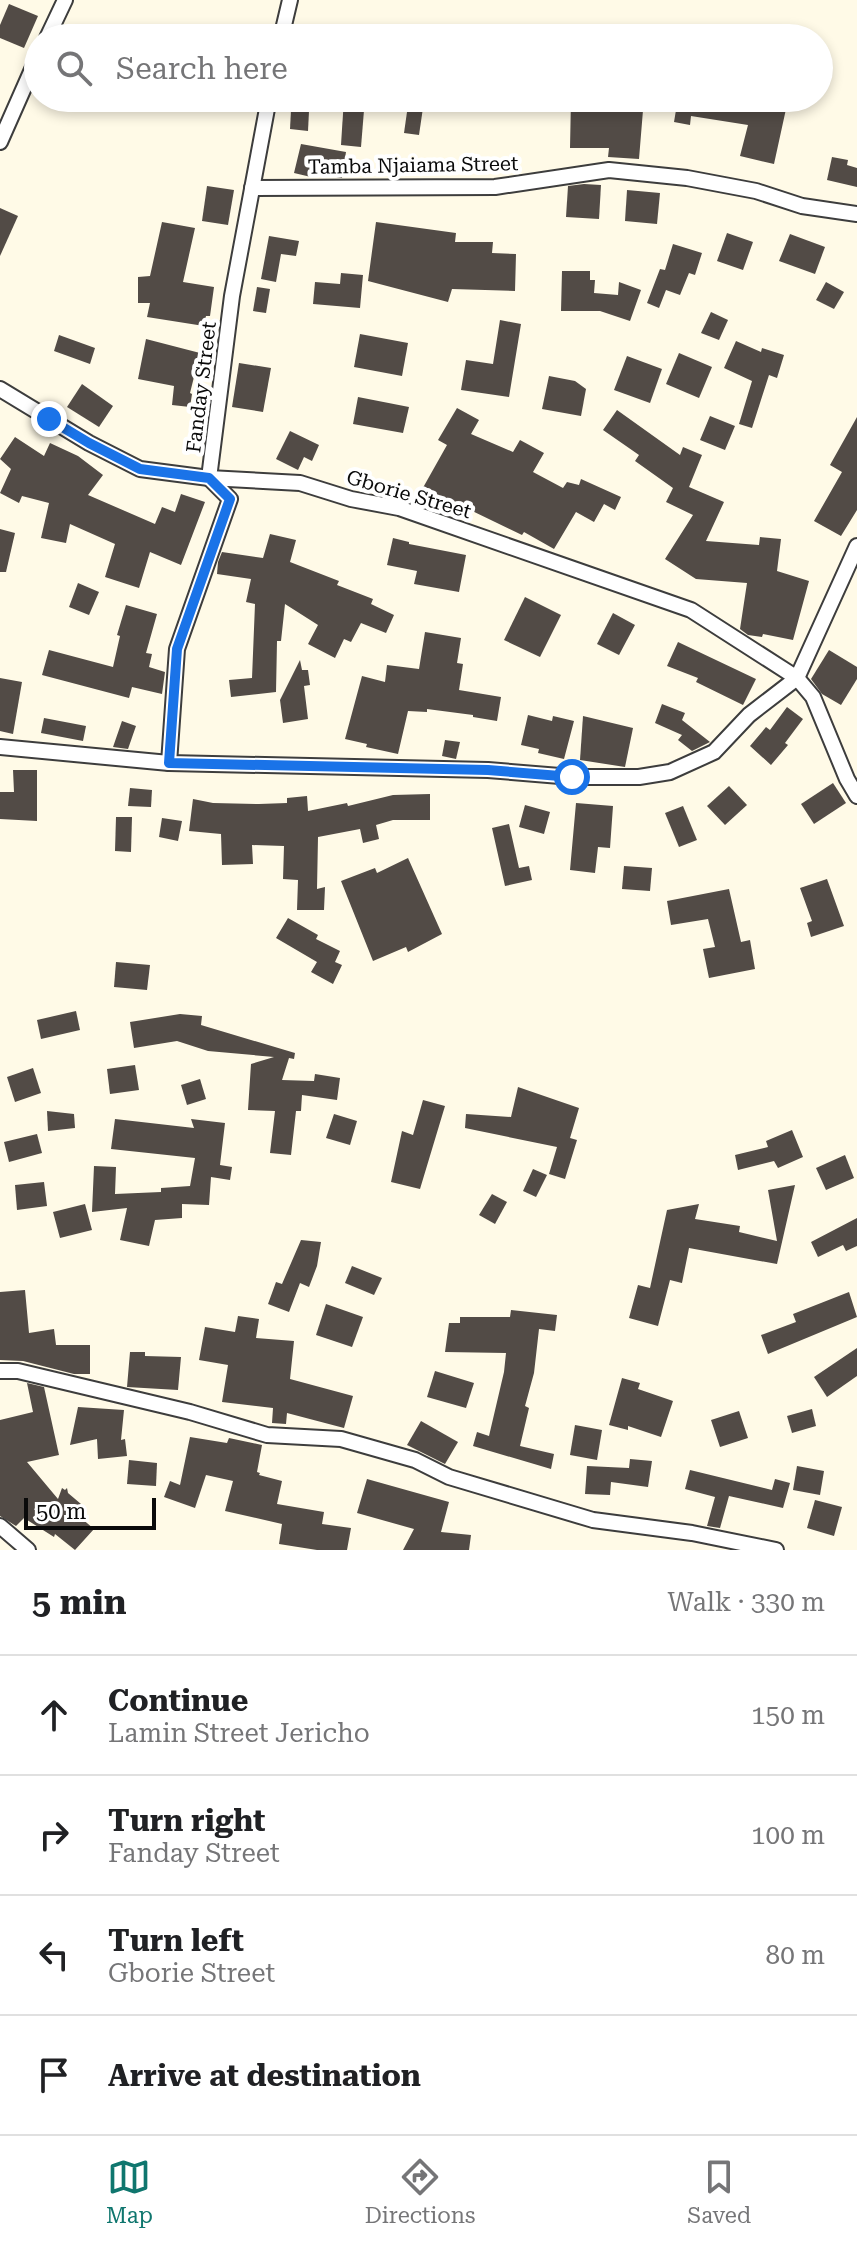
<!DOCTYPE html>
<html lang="en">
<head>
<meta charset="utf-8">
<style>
	:root { --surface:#fff; --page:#f6f6f6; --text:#202124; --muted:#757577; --line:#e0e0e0; --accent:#0f766e }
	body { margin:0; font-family:"Roboto Serif",serif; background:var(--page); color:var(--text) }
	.scale { position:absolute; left:24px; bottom:20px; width:132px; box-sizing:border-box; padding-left:8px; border:4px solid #0a0a0a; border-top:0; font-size:22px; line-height:28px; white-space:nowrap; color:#0a0a0a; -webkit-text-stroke:6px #fff; paint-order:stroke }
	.stop { position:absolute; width:24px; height:24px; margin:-18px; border:6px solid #1a73e8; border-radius:50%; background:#fff }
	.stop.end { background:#1a73e8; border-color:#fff; box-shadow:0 2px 8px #0008 }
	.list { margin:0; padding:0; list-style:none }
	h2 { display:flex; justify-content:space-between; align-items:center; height:104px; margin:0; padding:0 32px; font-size:34px }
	h2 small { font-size:26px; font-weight:400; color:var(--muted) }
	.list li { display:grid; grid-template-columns:52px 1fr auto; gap:24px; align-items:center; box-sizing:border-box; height:120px; padding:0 32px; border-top:2px solid var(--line) }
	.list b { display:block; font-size:30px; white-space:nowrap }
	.list p { margin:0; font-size:26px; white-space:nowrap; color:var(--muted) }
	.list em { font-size:26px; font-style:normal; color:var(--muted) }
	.icon { flex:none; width:44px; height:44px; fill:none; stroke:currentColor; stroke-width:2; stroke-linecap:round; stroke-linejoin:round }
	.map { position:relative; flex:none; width:857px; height:1550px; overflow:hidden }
	.search { position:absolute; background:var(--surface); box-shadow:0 4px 12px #0003; left:24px; right:24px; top:24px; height:88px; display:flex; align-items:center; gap:20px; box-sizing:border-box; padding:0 28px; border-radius:44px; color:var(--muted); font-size:30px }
	.sheet { height:584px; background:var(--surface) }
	nav { display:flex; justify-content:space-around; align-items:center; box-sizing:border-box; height:112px; border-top:2px solid var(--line); background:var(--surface); font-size:22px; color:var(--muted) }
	nav a { display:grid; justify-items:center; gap:4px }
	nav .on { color:var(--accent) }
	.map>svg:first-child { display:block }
</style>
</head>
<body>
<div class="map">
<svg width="857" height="1550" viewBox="0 0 857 1550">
	<rect width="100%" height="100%" fill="#fffae7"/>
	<!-- building -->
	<g fill="#524b46">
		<polygon points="9,4 38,16 24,48 0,38 0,25"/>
		<polygon points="344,98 365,98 361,147 341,145"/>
		<polygon points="409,98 424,101 419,135 404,133"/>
		<polygon points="571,98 644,98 639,159 608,157 609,148 570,148"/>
		<polygon points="678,98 739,98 786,109 774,164 740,156 748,125 691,116 690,125 674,122"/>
		<polygon points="291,110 309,111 308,131 290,129"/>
		<polygon points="301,144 346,152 342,178 312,173 311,177 294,173"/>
		<polygon points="832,157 848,160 847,165 857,168 857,187 827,180"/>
		<polygon points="584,184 601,185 599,219 566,217 568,186"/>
		<polygon points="207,186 234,190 228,225 202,221"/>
		<polygon points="627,190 660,193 657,224 625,221"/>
		<polygon points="0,208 18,216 0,256"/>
		<polygon points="162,222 195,228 183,282 214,287 210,316 206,316 204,326 147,317 150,303 138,303 138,277 150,276"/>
		<polygon points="376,222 456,233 455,242 493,242 492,253 516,254 515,291 452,289 448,302 368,281"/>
		<polygon points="727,233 753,242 743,270 717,261"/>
		<polygon points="790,234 825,247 815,274 779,261"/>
		<polygon points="269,236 299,241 296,256 281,254 276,282 261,279"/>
		<polygon points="673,244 702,253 695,275 689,273 680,295 666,290 659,308 647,303 660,269 665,270"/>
		<polygon points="562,271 590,271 590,280 595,280 594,293 618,295 619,282 641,290 630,321 600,311 561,311"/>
		<polygon points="341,273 363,275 360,308 313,304 315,282 340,284"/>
		<polygon points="826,282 844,292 834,309 816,300"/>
		<polygon points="257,287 270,289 266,313 253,311"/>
		<polygon points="711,312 728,320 719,340 701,333"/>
		<polygon points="500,320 521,324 509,397 461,390 466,360 493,364"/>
		<polygon points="360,334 408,343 402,376 354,367"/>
		<polygon points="59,335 95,348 90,364 54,351"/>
		<polygon points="146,339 200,353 190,393 192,394 190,407 172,405 174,386 138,379"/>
		<polygon points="736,341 761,352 762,348 784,355 777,378 769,375 752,428 739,424 752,381 724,368"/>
		<polygon points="679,353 712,367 699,398 666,384"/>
		<polygon points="627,356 662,369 650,403 614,390"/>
		<polygon points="239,363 271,368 263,412 232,407"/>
		<polygon points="549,376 575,381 586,389 581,416 542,409"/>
		<polygon points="82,384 113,406 99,427 67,407"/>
		<polygon points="358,397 409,407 403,433 353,424"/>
		<polygon points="457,408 479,420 471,434 513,452 520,440 544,453 533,472 563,488 567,482 579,485 581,479 621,497 615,510 604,504 594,522 576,512 554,549 524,532 522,535 464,507 461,516 420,493 447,445 438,440"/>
		<polygon points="617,410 680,455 683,447 702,455 689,487 724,502 706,541 759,545 760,537 781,539 777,571 809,581 793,640 763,634 762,637 748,635 740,629 747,583 696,579 665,559 693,515 666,502 673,488 635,461 639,455 603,430"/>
		<polygon points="710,416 735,426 725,450 700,440"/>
		<polygon points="857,417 857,510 841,536 814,521 842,472 830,465"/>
		<polygon points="290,431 319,445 312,461 304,457 298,470 276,459"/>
		<polygon points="15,437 44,456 50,443 78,456 103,475 88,495 155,524 162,507 175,512 181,494 205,502 181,565 150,552 139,588 105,577 115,544 70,524 66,543 41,538 49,503 22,496 19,503 0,493 11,469 0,459"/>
		<polygon points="0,529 15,533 6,572 0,572"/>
		<polygon points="270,534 296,540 290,562 339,581 337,585 373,599 371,604 394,615 386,633 361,623 351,642 344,639 335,658 308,644 318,625 285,604 281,641 277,641 276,692 231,697 229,680 252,678 255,604 246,602 251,579 217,574 218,562 222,552 263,558"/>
		<polygon points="393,538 409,542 409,544 466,555 459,592 414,584 417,571 387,565"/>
		<polygon points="78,583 99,592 89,615 69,607"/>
		<polygon points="525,597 561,615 540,657 504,640"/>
		<polygon points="126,605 157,614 146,653 152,654 149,667 165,672 162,694 132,687 129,698 42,675 49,650 113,667 120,636 117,635"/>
		<polygon points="613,613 635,625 619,655 597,644"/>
		<polygon points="425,632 461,638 457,663 463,664 459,690 501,697 497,721 473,717 473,715 427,709 427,712 408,711 398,754 366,747 367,744 345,739 362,676 385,682 387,665 419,669"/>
		<polygon points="678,642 756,679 743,705 696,682 698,678 667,666"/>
		<polygon points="829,650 857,667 857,679 841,705 822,694 811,679"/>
		<polygon points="300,660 302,670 308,670 310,685 304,686 308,719 283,723 280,700"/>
		<polygon points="0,678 22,682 13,734 0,731"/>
		<polygon points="662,704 685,713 682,720 710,742 692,751 678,740 682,735 655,723"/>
		<polygon points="787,707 803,719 785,743 788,745 771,765 750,746 766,727 770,730"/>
		<polygon points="528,715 552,721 553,716 574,721 564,759 538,753 539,749 521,745"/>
		<polygon points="583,716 633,728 625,767 580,760"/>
		<polygon points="44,718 86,726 83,741 41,733"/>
		<polygon points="122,721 136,726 128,749 113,747"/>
		<polygon points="445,740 460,742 456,759 442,756"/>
		<polygon points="13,770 37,770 37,821 0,819 0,792 14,792"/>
		<polygon points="833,783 846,803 814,824 801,804"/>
		<polygon points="729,786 747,805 725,825 707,806"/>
		<polygon points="130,788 152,790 151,807 128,806"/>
		<polygon points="430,794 430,820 393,820 376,825 379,839 363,843 360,829 318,837 317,889 325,887 324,910 297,910 298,880 283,879 284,846 252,845 253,864 222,865 221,834 189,831 193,799 213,803 259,804 287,803 287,798 307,796 308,811 347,803 348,806 393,795"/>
		<polygon points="576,803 613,806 610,848 598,847 595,873 570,870"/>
		<polygon points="525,805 550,812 544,834 519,827"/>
		<polygon points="683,806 697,840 679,847 665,813"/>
		<polygon points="116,817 132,817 131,852 115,851"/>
		<polygon points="162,818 182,821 178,841 159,837"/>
		<polygon points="509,824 519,868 529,866 532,880 505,886 492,828"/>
		<polygon points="408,858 442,934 408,952 406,947 373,961 341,881 375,868 377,873"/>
		<polygon points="624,866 652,868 650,891 622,889"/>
		<polygon points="827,879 844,926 811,937 807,923 812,921 800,888"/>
		<polygon points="729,889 741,942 750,940 755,969 709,978 703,949 715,947 708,919 671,925 667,901"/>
		<polygon points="288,918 318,935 316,939 340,951 335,962 342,965 333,984 311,972 317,962 276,938"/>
		<polygon points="116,962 150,965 147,990 114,987"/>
		<polygon points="76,1011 80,1030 41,1039 37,1020"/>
		<polygon points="180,1014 202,1016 201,1025 295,1053 294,1059 289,1058 282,1080 314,1081 315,1074 340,1078 337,1100 302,1095 301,1111 296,1111 291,1155 270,1153 275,1111 248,1110 251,1064 274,1057 208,1051 177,1041 134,1048 130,1022"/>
		<polygon points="135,1065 139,1090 110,1094 107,1069"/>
		<polygon points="33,1068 41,1093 15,1102 7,1077"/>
		<polygon points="200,1079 206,1099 187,1105 181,1085"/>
		<polygon points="518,1087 579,1108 570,1138 577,1140 565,1179 549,1174 557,1147 465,1128 466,1114 511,1117"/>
		<polygon points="423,1100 445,1106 420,1189 391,1182 402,1131 413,1135"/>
		<polygon points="47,1111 74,1114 75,1128 48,1131"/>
		<polygon points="334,1114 357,1121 350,1145 326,1138"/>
		<polygon points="115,1119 194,1128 191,1119 225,1123 220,1165 232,1167 230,1180 211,1177 209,1205 182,1204 182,1218 155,1220 149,1246 120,1240 127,1208 92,1212 94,1166 116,1167 115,1194 161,1192 161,1188 190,1186 195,1158 111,1149"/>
		<polygon points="792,1130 803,1157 778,1168 774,1161 738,1170 735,1155 768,1147 766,1141"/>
		<polygon points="37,1134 42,1153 9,1162 4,1142"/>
		<polygon points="845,1155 854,1178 826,1190 816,1168"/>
		<polygon points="533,1169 547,1175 536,1197 523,1191"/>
		<polygon points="44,1182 47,1206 17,1210 15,1185"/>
		<polygon points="795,1185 777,1264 689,1248 682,1283 670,1280 658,1326 629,1318 638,1285 650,1288 667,1210 699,1204 695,1219 740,1226 739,1232 777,1241 768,1190"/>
		<polygon points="492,1194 507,1202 495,1224 479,1215"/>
		<polygon points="85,1204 92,1230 60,1238 53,1212"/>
		<polygon points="857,1218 857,1246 846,1251 843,1245 818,1257 811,1242"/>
		<polygon points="301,1240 321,1242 317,1266 309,1287 300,1283 289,1312 268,1304 276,1282 282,1284"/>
		<polygon points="352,1266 382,1278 374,1295 345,1283"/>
		<polygon points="25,1290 29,1333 54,1329 56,1345 90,1345 90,1374 74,1374 23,1361 0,1360 0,1292"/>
		<polygon points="849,1292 857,1317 768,1354 761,1335 796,1322 793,1314"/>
		<polygon points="326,1304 363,1317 352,1347 316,1335"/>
		<polygon points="511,1310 557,1315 555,1331 539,1329 534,1373 525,1406 529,1408 520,1446 554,1454 551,1469 473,1446 477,1432 489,1436 504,1372 506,1353 445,1352 449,1323 460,1323 460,1317 510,1317"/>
		<polygon points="238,1316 259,1319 256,1338 294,1341 290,1379 353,1396 344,1428 287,1413 286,1424 272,1423 273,1408 222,1402 228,1365 199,1360 205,1327 235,1332"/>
		<polygon points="857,1348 857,1376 827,1397 814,1377"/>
		<polygon points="130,1352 145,1352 145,1356 181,1357 178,1390 127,1387"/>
		<polygon points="435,1371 474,1383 466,1408 427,1397"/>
		<polygon points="622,1378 640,1383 638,1389 673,1401 661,1437 628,1426 628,1430 609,1425"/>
		<polygon points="27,1383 44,1387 59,1455 27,1462 58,1499 62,1488 65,1490 67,1488 68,1493 81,1504 74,1512 94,1529 75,1550 55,1534 54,1537 24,1518 16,1526 0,1516 0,1420 33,1412"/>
		<polygon points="78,1407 124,1410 121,1440 125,1439 127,1456 98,1459 97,1439 70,1445"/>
		<polygon points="812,1409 816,1426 792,1433 787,1416"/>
		<polygon points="739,1411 748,1438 720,1447 711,1420"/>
		<polygon points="421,1421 458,1442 445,1464 407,1445"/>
		<polygon points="575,1425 602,1430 597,1460 570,1455"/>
		<polygon points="190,1437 227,1443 229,1438 262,1445 257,1472 260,1473 259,1475 282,1481 277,1504 324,1512 322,1524 351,1528 347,1550 317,1550 279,1544 282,1524 225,1511 233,1481 206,1475 195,1508 164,1497 170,1481 180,1485"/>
		<polygon points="630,1459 652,1461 648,1487 611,1482 610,1495 585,1494 587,1466 629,1468"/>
		<polygon points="129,1460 157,1463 156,1486 127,1484"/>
		<polygon points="797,1466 824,1471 820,1495 793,1490"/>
		<polygon points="690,1470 772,1490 775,1479 790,1483 783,1508 729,1496 720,1528 707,1526 715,1497 685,1489"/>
		<polygon points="367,1479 449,1502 441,1532 471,1535 469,1550 403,1550 414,1529 357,1513"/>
		<polygon points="815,1500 842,1507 834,1536 807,1528"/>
	</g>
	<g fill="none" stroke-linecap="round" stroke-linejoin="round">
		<defs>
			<g id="minor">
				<polyline points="47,38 65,0"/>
				<polyline points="281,38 290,0"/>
				<polyline points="0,142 38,56"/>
				<polyline points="252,188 495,187 609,170 687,178 756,191 802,206 857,214"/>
				<polyline points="0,389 89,443 140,469 209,478 300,483 351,499 399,508 691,610 797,678 813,697 847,779 857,796"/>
				<polyline points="0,747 169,763 488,770 572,777 639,777 670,772 714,752 749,715 797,678 857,546"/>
				<polyline points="169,763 177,649 230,499 209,478 232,296 269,98"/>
				<polyline points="0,1371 18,1371 190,1412 267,1435 341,1439 415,1460 449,1477 593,1520 692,1533 776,1550"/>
				<polyline points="0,1526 28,1550"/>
			</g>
		</defs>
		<!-- minor casing -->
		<use href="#minor" stroke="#3d3d3d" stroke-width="18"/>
		<!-- minor -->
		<use href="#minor" stroke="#fff" stroke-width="14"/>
	</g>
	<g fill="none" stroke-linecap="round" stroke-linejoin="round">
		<!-- route -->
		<polyline stroke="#1a73e8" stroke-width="10" points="49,419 89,443 140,469 209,478 230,499 177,649 169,763 488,770 572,777"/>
	</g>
	<g text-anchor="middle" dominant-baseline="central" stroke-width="8" stroke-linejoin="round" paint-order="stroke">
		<!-- street labels -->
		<g font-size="20" fill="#0a0a0a" stroke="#fff">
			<text transform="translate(413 165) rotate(-1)">Tamba Njaiama Street</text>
			<text transform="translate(201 387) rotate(-83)">Fanday Street</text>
			<text transform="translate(409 494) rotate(16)">Gborie Street</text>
		</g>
	</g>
</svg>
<div class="scale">50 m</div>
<div class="stop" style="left:572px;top:777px"></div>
<div class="stop end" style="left:49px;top:419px"></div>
<div class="search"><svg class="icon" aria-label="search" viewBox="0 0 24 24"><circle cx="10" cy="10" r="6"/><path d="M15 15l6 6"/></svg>Search here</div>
</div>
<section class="sheet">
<h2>5 min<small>Walk · 330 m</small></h2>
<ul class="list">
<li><svg class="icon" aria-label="ahead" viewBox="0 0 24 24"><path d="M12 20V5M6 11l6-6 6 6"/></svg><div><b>Continue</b><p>Lamin Street Jericho</p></div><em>150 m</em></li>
<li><svg class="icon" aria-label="right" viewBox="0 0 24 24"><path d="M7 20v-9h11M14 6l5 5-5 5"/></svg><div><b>Turn right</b><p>Fanday Street</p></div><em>100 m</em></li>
<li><svg class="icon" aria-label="left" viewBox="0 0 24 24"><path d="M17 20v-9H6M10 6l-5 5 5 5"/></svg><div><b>Turn left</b><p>Gborie Street</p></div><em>80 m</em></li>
<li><svg class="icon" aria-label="arrive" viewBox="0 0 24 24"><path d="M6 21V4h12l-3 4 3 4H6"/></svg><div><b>Arrive at destination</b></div></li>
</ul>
</section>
<nav>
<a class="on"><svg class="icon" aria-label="map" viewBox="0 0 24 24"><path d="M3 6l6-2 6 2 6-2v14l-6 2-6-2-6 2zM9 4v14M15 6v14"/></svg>Map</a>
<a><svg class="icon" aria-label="directions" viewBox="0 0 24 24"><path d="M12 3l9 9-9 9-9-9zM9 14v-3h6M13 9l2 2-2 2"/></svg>Directions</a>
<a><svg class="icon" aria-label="saved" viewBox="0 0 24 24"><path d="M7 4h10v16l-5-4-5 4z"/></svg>Saved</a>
</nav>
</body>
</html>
